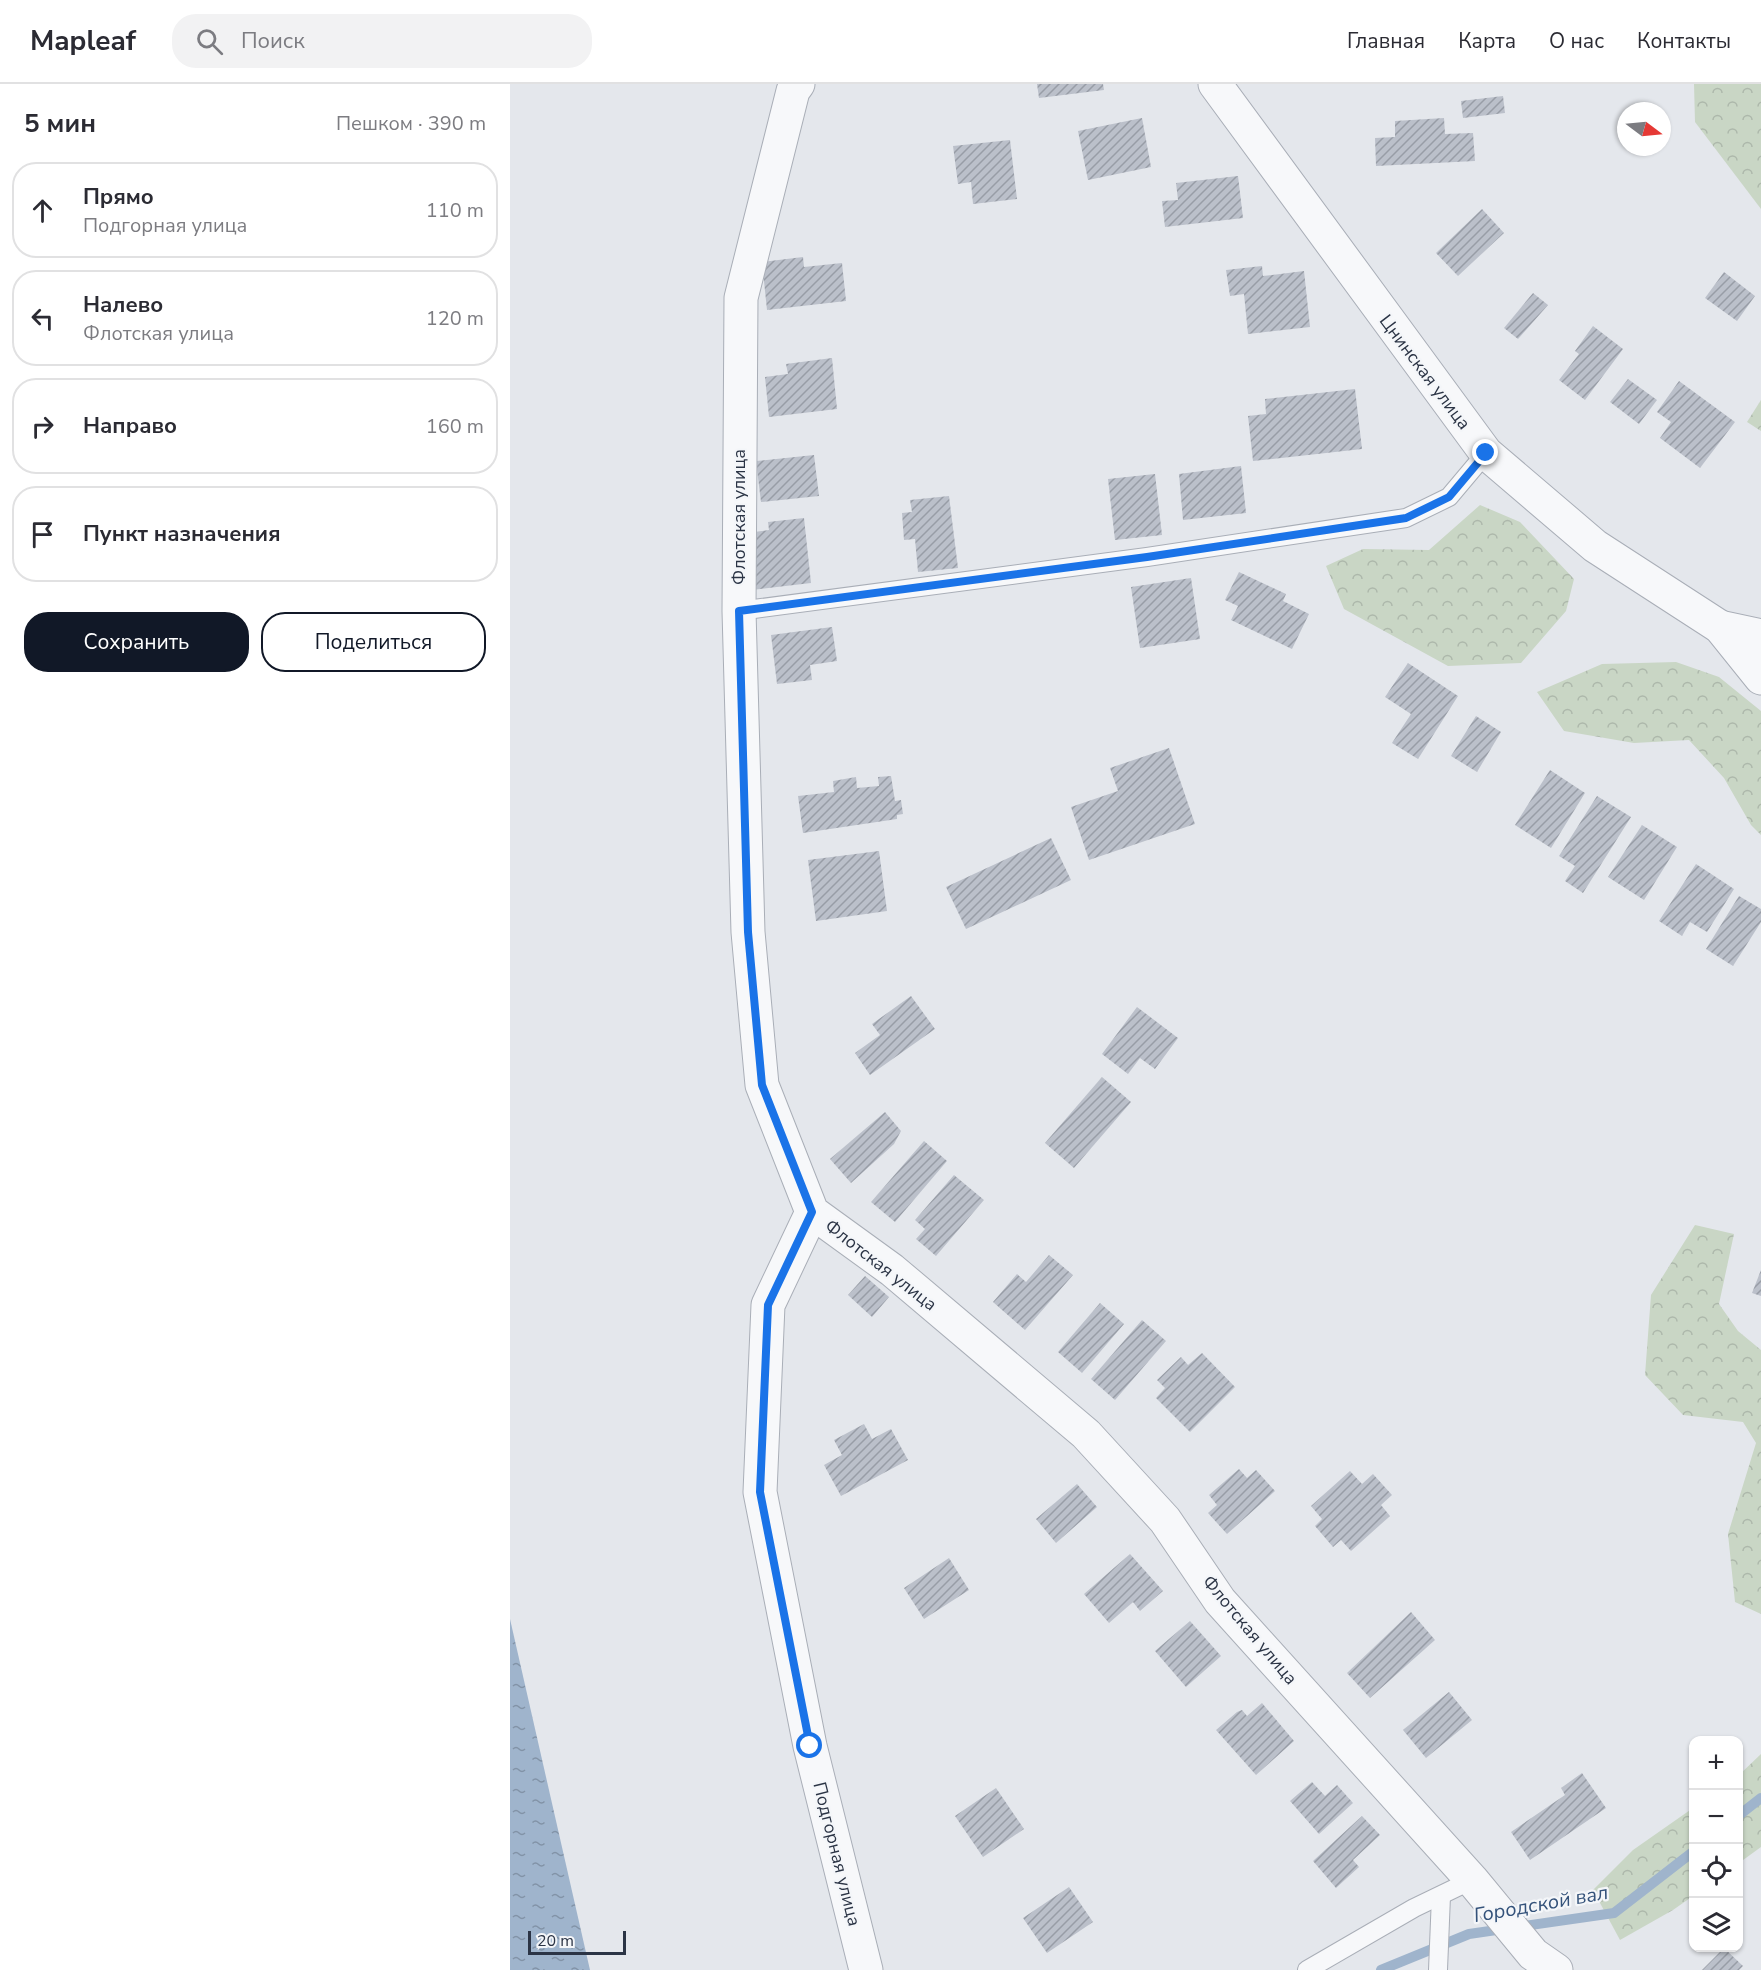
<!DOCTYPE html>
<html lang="ru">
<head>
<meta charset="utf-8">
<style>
	:root { --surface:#fff; --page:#f2f2f3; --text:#2b2b33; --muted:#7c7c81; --line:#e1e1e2; --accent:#111827 }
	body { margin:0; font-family:"Nunito Sans",sans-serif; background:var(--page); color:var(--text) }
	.controls { position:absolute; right:18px; bottom:18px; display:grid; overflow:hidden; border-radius:12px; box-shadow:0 2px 4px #0004 }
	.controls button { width:54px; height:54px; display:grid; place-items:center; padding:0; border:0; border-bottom:2px solid var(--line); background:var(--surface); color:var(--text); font:30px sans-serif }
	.compass { position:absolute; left:1107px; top:18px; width:54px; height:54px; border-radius:50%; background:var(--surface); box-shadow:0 2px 4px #0004; rotate:106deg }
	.scale { position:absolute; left:18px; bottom:15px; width:98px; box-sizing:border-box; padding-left:6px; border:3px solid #2b3445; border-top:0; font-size:16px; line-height:21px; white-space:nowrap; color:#2b3445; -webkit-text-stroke:4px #f4f6f9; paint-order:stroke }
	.stop { position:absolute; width:18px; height:18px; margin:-14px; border:4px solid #1a73e8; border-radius:50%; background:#fff }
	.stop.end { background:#1a73e8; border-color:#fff; box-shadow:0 2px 6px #0008 }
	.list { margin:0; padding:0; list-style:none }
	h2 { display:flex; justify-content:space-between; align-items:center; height:78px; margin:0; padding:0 24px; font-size:26px }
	h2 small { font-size:20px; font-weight:400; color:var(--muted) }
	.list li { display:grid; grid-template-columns:39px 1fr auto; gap:18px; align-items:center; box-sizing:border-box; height:96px; margin:0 12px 12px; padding:0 12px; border:2px solid var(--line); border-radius:24px }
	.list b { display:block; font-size:22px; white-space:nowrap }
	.list p { margin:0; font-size:20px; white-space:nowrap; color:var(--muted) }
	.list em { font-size:20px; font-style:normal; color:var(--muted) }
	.actions { display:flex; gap:12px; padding:18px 24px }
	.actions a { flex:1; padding:14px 0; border:2px solid var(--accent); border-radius:24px; text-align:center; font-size:21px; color:var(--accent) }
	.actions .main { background:var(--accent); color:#fff }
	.icon { flex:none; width:33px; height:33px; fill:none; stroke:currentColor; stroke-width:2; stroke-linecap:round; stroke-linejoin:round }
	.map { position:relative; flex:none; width:1251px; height:1886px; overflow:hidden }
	header { display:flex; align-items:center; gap:36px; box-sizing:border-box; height:84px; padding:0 30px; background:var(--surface); border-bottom:2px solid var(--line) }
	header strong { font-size:28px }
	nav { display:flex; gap:33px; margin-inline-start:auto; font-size:21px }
	.search { width:420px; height:54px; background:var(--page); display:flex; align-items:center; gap:15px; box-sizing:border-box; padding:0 21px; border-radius:24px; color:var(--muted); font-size:22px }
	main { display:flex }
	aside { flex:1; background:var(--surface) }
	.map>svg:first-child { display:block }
</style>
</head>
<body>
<header>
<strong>Mapleaf</strong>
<div class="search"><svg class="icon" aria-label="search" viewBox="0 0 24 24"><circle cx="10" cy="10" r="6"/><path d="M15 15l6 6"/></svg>Поиск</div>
<nav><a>Главная</a><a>Карта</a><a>О нас</a><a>Контакты</a></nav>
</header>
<main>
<aside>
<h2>5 мин<small>Пешком · 390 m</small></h2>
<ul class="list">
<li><svg class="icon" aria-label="ahead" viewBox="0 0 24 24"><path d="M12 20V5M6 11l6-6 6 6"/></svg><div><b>Прямо</b><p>Подгорная улица</p></div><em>110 m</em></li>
<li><svg class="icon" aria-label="left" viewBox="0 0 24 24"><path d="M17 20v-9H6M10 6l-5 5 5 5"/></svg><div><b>Налево</b><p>Флотская улица</p></div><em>120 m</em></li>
<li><svg class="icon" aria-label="right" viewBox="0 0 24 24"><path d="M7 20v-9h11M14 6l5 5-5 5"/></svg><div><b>Направо</b></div><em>160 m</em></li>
<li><svg class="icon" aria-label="arrive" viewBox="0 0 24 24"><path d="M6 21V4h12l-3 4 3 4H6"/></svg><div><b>Пункт назначения</b></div></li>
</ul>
<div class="actions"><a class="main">Сохранить</a><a>Поделиться</a></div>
</aside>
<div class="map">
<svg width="1251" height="1886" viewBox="0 0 1251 1886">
	<defs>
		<pattern id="forest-crowns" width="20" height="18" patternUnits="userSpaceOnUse" patternTransform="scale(1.5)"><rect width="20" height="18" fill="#c9d6c5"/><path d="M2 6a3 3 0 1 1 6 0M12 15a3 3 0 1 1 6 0" fill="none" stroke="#adb8ab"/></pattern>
		<pattern id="water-ripples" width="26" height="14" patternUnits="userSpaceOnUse" patternTransform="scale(1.5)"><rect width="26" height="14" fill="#9fb4cc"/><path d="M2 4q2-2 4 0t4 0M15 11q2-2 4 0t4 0" fill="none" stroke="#8293a7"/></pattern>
		<pattern id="building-hatch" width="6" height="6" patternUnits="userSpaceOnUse" patternTransform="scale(1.5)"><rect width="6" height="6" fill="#bbc0ca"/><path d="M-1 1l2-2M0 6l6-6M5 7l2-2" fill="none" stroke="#989da6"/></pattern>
	</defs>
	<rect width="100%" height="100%" fill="#e4e7ec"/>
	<!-- forest -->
	<g fill="url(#forest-crowns)">
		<polygon points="1184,0 1251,0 1251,125 1185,38"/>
		<polygon points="1251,316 1251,347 1237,338"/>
		<polygon points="970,421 1010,438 1064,495 1056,527 1011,579 938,582 834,525 816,482 853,465 919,466"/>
		<polygon points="1166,578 1209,593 1251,627 1251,751 1241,741 1214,694 1179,656 1124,659 1054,647 1027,608 1092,580"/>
		<polygon points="1185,1141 1224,1150 1209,1220 1228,1247 1251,1266 1251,1530 1225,1518 1218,1450 1246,1359 1233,1338 1173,1331 1135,1291 1141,1211"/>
		<polygon points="1251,1670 1251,1763 1229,1779 1229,1691"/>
		<polygon points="1183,1724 1183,1812 1163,1826 1110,1856 1083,1806 1123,1766"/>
	</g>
	<!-- water -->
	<polygon fill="url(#water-ripples)" points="0,1535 80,1886 0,1886"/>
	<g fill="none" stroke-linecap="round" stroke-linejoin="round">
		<!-- stream -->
		<g stroke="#9fb4cc" stroke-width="10">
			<polyline points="1228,1732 1251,1714"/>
			<polyline points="871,1886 959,1850 1104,1829 1184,1767"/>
		</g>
	</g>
	<!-- building -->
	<g fill="url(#building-hatch)">
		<polygon points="527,0 593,0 594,6 529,14"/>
		<polygon points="993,12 995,29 953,34 951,17"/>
		<polygon points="632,34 641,83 578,96 568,47"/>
		<polygon points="934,34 935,50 963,49 965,77 866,82 865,54 885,53 885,37"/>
		<polygon points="500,56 507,115 463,120 461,98 448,100 443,62"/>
		<polygon points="728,92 733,134 655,143 652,117 668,116 666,99"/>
		<polygon points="972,125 994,149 948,192 926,169"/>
		<polygon points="293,173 294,183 332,179 336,217 257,226 252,178"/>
		<polygon points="752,182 753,192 794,187 800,243 738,250 734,210 720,212 716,186"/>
		<polygon points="1214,188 1245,212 1227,237 1195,214"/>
		<polygon points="1023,209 1038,221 1008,255 994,244"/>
		<polygon points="1083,242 1113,265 1075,316 1049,296 1069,270 1065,267"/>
		<polygon points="322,274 327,325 259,333 255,293 278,290 276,280"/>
		<polygon points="1118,295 1147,316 1129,340 1100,318"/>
		<polygon points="1169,297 1225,338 1190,384 1150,354 1161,338 1147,328"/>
		<polygon points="845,305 852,365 743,377 738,332 756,330 755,315"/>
		<polygon points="304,371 309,412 251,418 246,377"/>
		<polygon points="731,382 736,429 673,436 669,390"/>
		<polygon points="645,390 652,451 605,456 598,395"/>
		<polygon points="439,412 448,484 408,488 405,455 394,456 392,429 402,428 400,416"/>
		<polygon points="294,434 301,499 242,506 236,449 259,446 258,438"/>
		<polygon points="729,488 776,510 773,517 799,530 782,565 721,536 728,522 715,516"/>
		<polygon points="681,494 690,555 630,564 621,503"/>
		<polygon points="322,543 327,577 300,581 302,596 267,600 261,551"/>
		<polygon points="898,579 948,612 908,675 882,659 901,630 875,613"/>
		<polygon points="966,632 991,648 967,688 941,672"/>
		<polygon points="659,664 685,740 579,776 561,723 608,707 600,684"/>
		<polygon points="1040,686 1075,709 1041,764 1005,741"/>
		<polygon points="381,692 385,717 391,716 393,730 387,731 387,735 293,749 288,712 324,708 323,697 346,693 347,704 369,702 368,693"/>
		<polygon points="1087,712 1121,733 1073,809 1055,797 1065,782 1049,772"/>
		<polygon points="1132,741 1167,763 1134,816 1098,793"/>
		<polygon points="541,754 561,796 456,845 436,803"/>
		<polygon points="369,767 377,827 306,837 298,776"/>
		<polygon points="1186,780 1224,805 1197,848 1180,838 1172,852 1149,837"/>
		<polygon points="1229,812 1251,825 1251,838 1223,882 1196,865"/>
		<polygon points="401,912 425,945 360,991 345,969 370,951 362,940"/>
		<polygon points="627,923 668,954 645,985 630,974 618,990 592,970"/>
		<polygon points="592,993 621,1018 564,1084 535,1059"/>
		<polygon points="375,1028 391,1047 384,1060 341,1099 320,1075"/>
		<polygon points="414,1057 437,1077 385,1138 361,1118"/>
		<polygon points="444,1091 474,1116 426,1172 406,1155 415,1145 405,1136"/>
		<polygon points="539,1171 563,1191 515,1246 483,1218 507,1190 516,1198"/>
		<polygon points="1251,1186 1251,1212 1242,1209"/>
		<polygon points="355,1192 379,1213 362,1233 338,1211"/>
		<polygon points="590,1219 614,1240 572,1289 548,1268"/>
		<polygon points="632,1236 656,1257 605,1316 581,1295"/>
		<polygon points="692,1269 725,1303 680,1348 646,1314 655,1304 647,1296 671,1273 678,1281"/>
		<polygon points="354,1340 362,1355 381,1345 398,1376 331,1412 314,1381 332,1371 324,1356"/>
		<polygon points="729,1385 737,1394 746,1386 765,1407 717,1450 698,1429 707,1421 699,1411"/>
		<polygon points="840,1387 852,1400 863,1390 882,1411 871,1421 880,1432 841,1467 831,1456 823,1463 805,1442 812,1435 801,1422"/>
		<polygon points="567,1400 587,1423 546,1459 526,1435"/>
		<polygon points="620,1470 653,1507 630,1527 623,1518 599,1539 574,1510"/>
		<polygon points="439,1474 459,1506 414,1535 394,1504"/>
		<polygon points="901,1528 925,1556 860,1614 837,1589"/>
		<polygon points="680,1537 711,1572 676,1603 645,1567"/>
		<polygon points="939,1608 962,1636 916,1674 893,1646"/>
		<polygon points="752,1619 784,1657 746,1691 706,1646 727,1628 732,1626 737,1632"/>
		<polygon points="1072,1689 1096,1724 1020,1776 1001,1748 1055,1711 1051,1704"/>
		<polygon points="802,1698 815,1712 827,1701 843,1719 809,1750 780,1717"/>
		<polygon points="486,1704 514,1745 473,1773 445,1732"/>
		<polygon points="852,1732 870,1751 843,1776 849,1783 826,1804 803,1777"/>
		<polygon points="559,1803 583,1838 537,1869 513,1834"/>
		<polygon points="1214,1864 1233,1882 1229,1886 1192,1886"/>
	</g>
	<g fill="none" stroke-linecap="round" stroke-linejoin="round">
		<defs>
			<g id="service">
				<polyline points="229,527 637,473 896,434 939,413 976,369"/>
				<polyline points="797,1886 904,1824 962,1796"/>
				<polyline points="928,1886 931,1812"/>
			</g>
			<g id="minor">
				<polyline points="288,0 283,7 231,214 229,527 238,848 252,1001 302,1128 382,1186 576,1350 655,1436 710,1517 962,1796 1023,1870 1046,1886"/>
				<polyline points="705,0 976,369 1085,462 1210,543 1251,594"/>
				<polyline points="1210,543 1251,552"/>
				<polyline points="302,1128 258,1221 250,1408 300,1662 356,1886"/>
			</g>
		</defs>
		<!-- service casing -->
		<use href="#service" stroke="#a9aeb7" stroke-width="20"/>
		<!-- minor casing -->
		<use href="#minor" stroke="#a9aeb7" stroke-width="35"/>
		<!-- service -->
		<use href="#service" stroke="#f7f8fa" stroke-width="18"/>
		<!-- minor -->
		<use href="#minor" stroke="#f7f8fa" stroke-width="33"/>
	</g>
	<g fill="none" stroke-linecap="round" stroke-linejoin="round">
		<!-- route -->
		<polyline stroke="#1a73e8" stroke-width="8" points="300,1662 250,1408 258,1221 302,1128 252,1001 238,848 229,527 637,473 896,434 939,413 976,369"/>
	</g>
	<g text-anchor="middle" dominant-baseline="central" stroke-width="4.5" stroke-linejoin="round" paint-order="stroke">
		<!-- street labels -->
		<g font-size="18" fill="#2b3445" stroke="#f4f6f9">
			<text transform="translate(915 288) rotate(53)">Цнинская улица</text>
			<text transform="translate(229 433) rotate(-90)">Флотская улица</text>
			<text transform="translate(371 1181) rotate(38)">Флотская улица</text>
			<text transform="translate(740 1546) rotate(50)">Флотская улица</text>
			<text transform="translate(327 1770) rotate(76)">Подгорная улица</text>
		</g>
		<!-- water labels -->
		<g font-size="20" font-style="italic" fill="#34527a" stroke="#f4f6f9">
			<text transform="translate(1031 1820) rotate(-10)">Городской вал</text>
		</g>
	</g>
</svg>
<div class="controls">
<button>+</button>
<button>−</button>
<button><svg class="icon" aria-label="locate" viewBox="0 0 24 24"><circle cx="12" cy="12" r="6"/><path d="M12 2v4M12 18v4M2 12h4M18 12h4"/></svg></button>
<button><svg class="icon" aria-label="layers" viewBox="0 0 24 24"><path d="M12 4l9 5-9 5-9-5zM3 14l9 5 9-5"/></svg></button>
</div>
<svg class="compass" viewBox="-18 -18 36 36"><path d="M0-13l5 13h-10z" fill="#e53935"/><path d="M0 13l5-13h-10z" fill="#7c7c81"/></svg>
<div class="scale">20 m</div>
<div class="stop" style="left:300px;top:1662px"></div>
<div class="stop end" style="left:976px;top:369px"></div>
</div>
</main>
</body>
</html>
